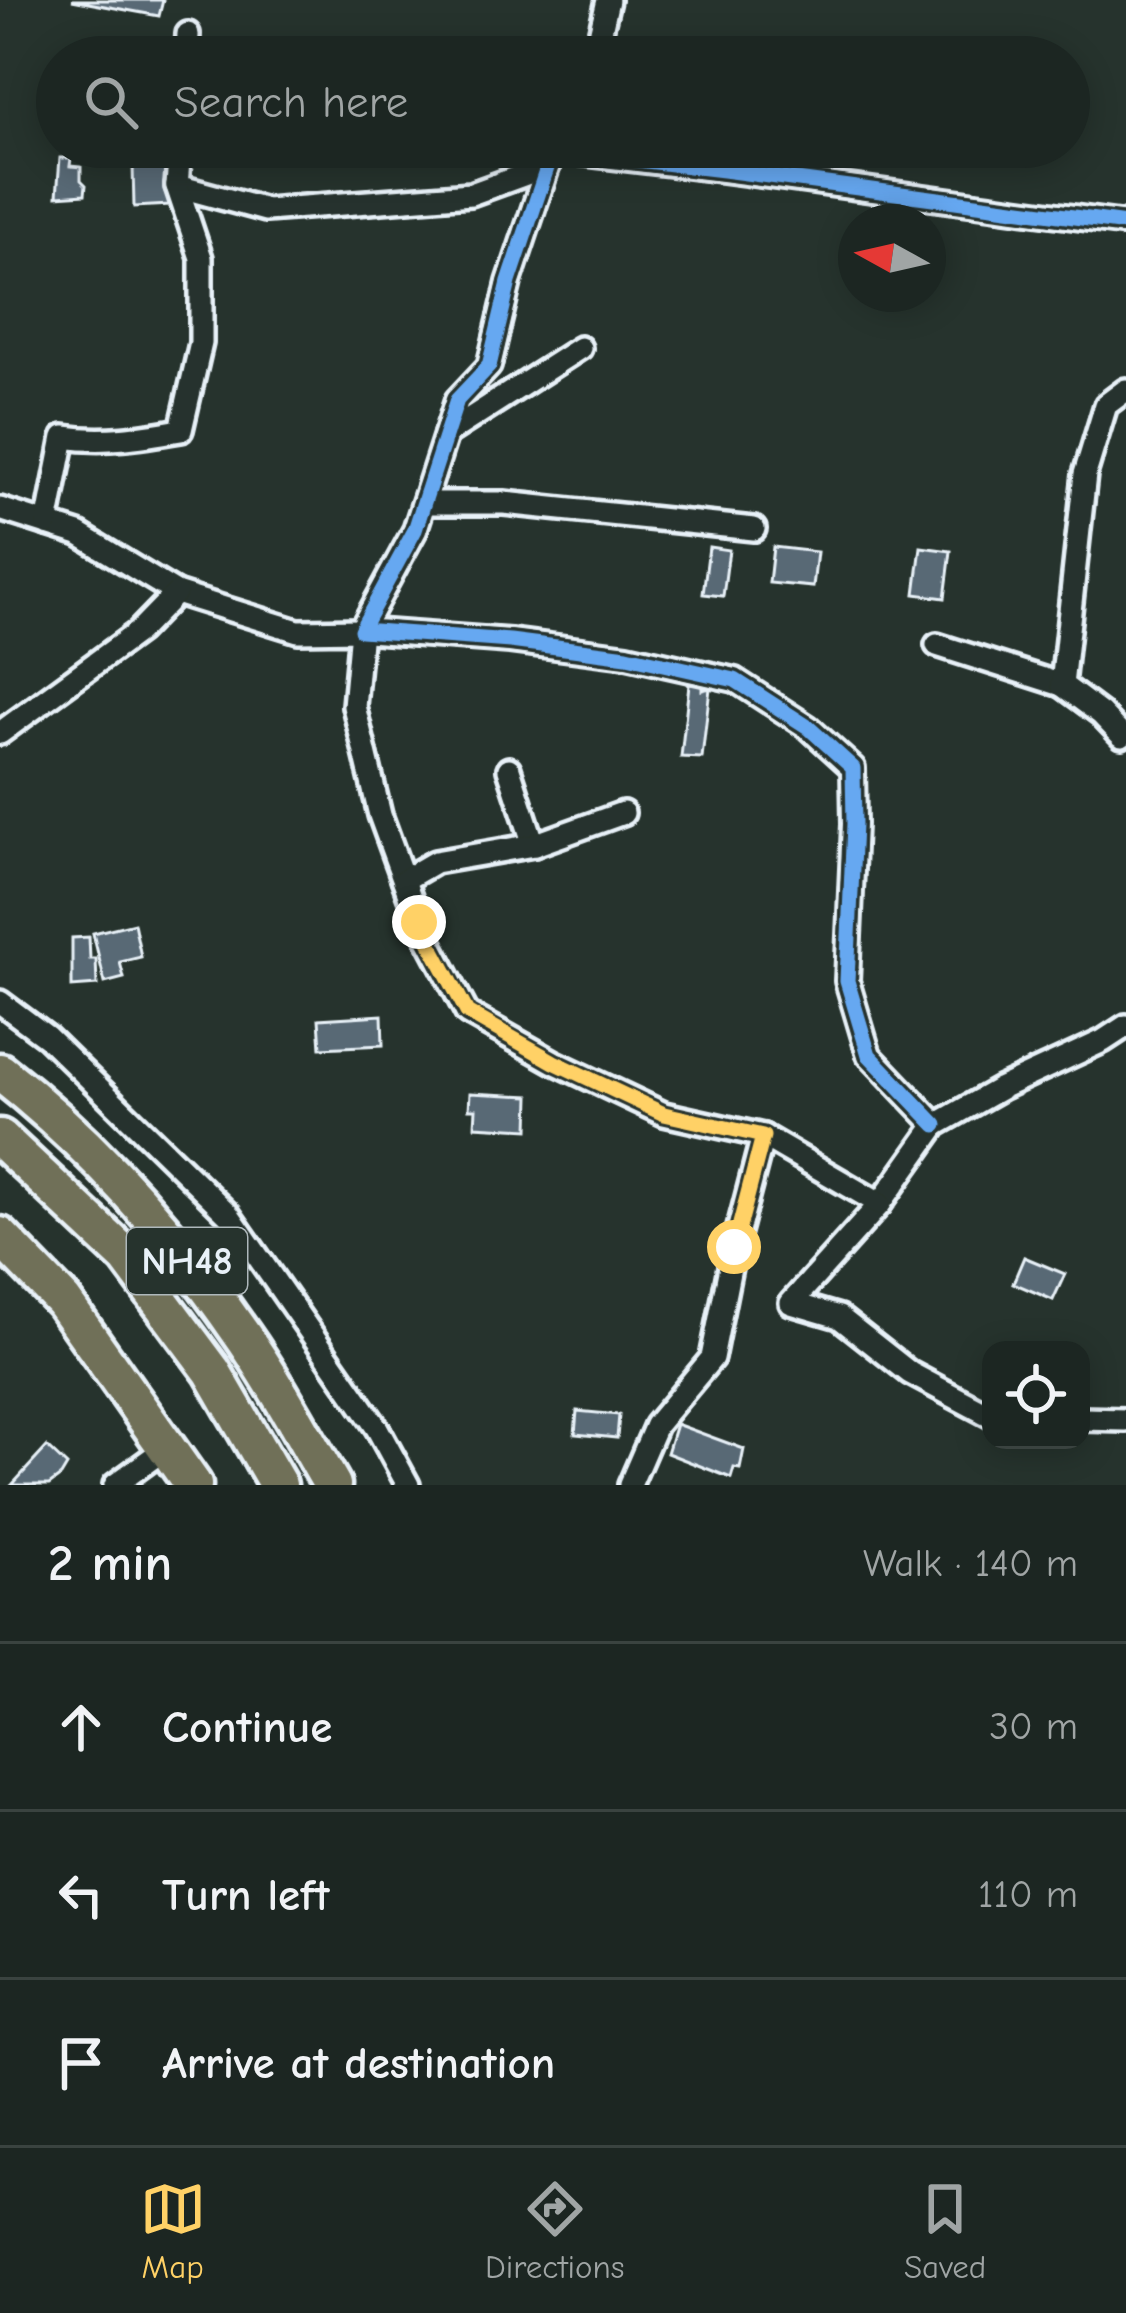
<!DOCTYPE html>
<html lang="en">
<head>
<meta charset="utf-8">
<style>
	:root { --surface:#1c2622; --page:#252e2a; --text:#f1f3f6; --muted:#a0a5a5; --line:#3a4340; --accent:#ffd166 }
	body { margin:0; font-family:"Comic Neue",sans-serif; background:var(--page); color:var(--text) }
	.controls { position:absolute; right:36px; bottom:36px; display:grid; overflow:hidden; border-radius:24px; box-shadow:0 6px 30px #0003 }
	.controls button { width:108px; height:108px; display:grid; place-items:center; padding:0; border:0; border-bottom:3px solid var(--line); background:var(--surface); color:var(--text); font:60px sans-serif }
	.compass { position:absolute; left:838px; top:204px; width:108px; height:108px; border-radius:50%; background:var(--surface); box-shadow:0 6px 30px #0003; rotate:278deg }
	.stop { position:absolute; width:36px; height:36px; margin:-27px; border:9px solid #ffd166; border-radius:50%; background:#fff }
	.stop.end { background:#ffd166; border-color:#fff; box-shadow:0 3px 12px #0008 }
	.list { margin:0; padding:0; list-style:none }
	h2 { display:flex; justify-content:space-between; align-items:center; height:156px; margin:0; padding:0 48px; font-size:51px }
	h2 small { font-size:39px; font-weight:400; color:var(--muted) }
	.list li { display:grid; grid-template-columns:78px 1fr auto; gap:36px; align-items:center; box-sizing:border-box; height:168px; padding:0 48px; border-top:3px solid var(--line) }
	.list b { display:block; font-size:45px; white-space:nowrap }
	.list em { font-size:39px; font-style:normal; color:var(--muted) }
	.icon { flex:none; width:66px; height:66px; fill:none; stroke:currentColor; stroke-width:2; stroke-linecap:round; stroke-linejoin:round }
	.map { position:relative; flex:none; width:1126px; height:1485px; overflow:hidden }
	.search { position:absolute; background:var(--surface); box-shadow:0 6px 30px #0003; left:36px; right:36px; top:36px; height:132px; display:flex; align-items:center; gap:30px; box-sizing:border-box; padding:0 42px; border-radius:66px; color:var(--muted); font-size:45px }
	.sheet { height:660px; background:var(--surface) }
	nav { display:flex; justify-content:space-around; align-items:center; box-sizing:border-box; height:168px; border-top:3px solid var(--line); background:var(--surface); font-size:33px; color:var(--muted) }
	nav a { display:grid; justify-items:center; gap:6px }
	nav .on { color:var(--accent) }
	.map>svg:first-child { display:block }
</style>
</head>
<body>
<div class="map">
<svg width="1126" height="1485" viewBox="0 0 1126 1485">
	<rect width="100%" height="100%" fill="#26332d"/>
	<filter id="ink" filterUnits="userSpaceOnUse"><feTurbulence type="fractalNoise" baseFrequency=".00833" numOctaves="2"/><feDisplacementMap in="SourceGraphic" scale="24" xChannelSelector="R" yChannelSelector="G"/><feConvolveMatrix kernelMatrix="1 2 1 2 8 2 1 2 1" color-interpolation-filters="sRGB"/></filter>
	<g filter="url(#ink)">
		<!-- building -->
		<g fill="#596975" stroke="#e8f1f8" stroke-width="3">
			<polygon points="72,0 163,0 159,16"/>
			<polygon points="60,158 71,158 70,166 81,167 81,180 86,185 85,194 57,196"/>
			<polygon points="141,161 163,162 163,168 167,167 170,205 134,207 133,165 140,164"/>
			<polygon points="709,547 729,550 723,596 703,594"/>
			<polygon points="773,547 817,552 813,587 769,583"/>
			<polygon points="921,547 951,551 945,598 915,594"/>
			<polygon points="689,684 702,684 702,690 710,688 702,758 681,757"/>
			<polygon points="134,923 141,957 120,962 124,978 105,983 93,933"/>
			<polygon points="89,937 90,959 96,959 97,985 72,987 72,938"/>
			<polygon points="382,1015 383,1045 321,1048 319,1019"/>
			<polygon points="470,1093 530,1096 529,1129 475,1126 476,1109 469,1109"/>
			<polygon points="1024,1257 1065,1274 1053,1300 1013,1283"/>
			<polygon points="577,1411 619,1415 617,1438 575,1434"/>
			<polygon points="676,1424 744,1449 740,1469 734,1468 731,1478 667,1453"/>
			<polygon points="47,1447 67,1466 61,1476 49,1485 12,1485"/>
		</g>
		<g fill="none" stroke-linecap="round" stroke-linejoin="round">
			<defs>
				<g id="street">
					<polyline points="187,57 188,34"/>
					<polyline points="595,57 608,0"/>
					<polyline points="180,147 177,186 266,210 471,194 548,166"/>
					<polyline points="446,434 580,348"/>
					<polyline points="424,503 504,503 754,529"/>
					<polyline points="0,509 79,534 176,593 298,631 361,630 354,706 380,815 419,922 467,1013 554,1062 664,1114 763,1136"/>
					<path d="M47,524L64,437C104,443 141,437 181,430L201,343V258L177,186"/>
					<polyline points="937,645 1062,685"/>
					<polyline points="0,733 138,632 176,593"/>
					<polyline points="1122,736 1101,714 1062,685 1085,474 1106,405 1126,390"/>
					<polyline points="509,769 534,845"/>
					<polyline points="404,880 435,862 534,845 623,813"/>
					<polyline points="0,1002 47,1037 229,1215 377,1428 408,1485"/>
					<polyline points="936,1125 869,1055 847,981 854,824 853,768 808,727 735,680 627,656 510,641 361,630 415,530 457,400 489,366 509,282 553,150 723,170 1126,224"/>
					<polyline points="991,1416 910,1373 839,1317 791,1303 880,1204 936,1125 1001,1088 1103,1041 1126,1026"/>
					<polyline points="1081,1419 1126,1420"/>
					<polyline points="115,1485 166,1448"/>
					<polyline points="630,1485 656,1425 712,1358 734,1247 763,1136 880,1204"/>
				</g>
				<g id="highway">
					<path d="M0,1072C95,1146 174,1236 242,1335C275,1382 303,1435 332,1485"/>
					<polyline points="0,1138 127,1257 212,1371 278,1485"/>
					<polyline points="0,1236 63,1301 193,1485"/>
				</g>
			</defs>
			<!-- street casing -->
			<use href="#street" stroke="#e8f1f8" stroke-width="30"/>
			<!-- highway casing -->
			<use href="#highway" stroke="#e8f1f8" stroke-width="45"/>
			<!-- street -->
			<use href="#street" stroke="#26332d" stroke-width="21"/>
			<!-- highway -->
			<use href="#highway" stroke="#706f59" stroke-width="36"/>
			<defs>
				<polyline id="cycleway" points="936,1125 869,1055 847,981 854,824 853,768 808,727 735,680 627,656 510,641 361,630 415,530 457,400 489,366 509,282 553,150 723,170 1126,224"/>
			</defs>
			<!-- cycleway casing -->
			<use href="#cycleway" stroke="#26332d" stroke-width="22"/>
			<!-- cycleway -->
			<use href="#cycleway" stroke="#66a8f1" stroke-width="15"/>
		</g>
	</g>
	<g fill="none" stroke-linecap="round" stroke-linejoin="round" filter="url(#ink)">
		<!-- route -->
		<polyline stroke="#ffd166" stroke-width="15" points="419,922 467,1012 554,1062 664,1114 763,1136 734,1247"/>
	</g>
	<g text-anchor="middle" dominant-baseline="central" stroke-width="12" stroke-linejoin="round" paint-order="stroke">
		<!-- shield labels -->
		<rect fill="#26332d" stroke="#aeb8bb" stroke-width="3" x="127" y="1228" width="120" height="66" rx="9"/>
		<g font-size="39" font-weight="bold" fill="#e8f1f8">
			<text x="187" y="1261">NH48</text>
		</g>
	</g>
</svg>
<div class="controls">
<button><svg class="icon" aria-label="locate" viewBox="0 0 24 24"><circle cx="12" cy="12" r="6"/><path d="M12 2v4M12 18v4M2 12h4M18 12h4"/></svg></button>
</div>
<svg class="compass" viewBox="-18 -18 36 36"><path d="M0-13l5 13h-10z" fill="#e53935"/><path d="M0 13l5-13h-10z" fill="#a0a5a5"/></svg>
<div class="stop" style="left:734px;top:1247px"></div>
<div class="stop end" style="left:419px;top:922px"></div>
<div class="search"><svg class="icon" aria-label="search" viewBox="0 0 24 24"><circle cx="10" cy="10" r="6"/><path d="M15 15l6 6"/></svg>Search here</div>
</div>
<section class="sheet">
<h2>2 min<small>Walk · 140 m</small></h2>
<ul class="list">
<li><svg class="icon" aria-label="ahead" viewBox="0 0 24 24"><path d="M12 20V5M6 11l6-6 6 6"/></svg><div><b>Continue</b></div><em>30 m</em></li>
<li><svg class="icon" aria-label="left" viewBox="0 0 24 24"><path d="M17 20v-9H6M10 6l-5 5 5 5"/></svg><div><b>Turn left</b></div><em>110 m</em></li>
<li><svg class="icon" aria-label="arrive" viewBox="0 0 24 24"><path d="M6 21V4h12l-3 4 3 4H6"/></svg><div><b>Arrive at destination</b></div></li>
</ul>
</section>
<nav>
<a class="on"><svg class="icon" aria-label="map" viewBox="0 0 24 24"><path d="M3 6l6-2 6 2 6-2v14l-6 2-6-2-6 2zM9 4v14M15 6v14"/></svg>Map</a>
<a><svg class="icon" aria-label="directions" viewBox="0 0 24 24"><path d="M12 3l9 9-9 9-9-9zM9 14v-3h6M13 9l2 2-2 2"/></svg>Directions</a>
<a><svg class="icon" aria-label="saved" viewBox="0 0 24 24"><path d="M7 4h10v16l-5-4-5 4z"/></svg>Saved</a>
</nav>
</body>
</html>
